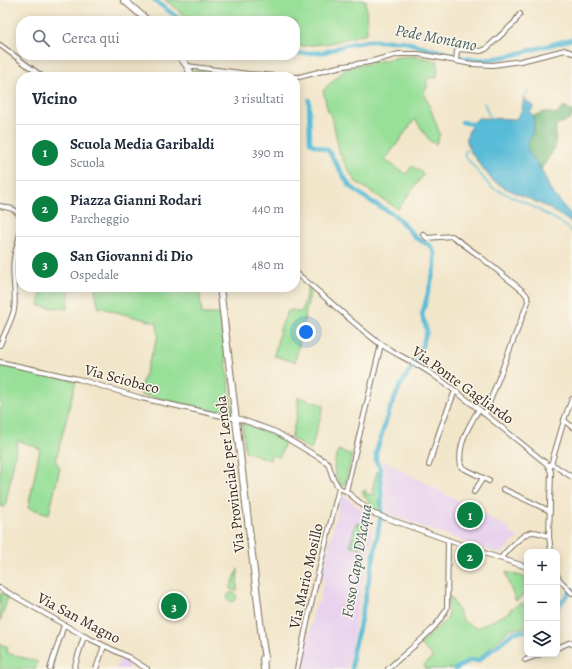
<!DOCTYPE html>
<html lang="it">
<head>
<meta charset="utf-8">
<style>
	:root { --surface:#fff; --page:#f2f2f3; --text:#1f2937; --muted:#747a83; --line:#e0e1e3; --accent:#0b8043 }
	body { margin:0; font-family:Alegreya,serif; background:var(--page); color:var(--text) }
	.controls { position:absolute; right:12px; bottom:12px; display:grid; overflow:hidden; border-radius:8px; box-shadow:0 2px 10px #0003 }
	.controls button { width:36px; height:36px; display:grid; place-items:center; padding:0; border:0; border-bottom:1px solid var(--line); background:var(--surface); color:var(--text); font:20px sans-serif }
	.you { position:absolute; left:306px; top:332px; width:14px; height:14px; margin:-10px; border:3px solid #fff; border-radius:50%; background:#1a73e8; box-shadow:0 0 0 6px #1a73e833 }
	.badge { display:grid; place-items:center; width:26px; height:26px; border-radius:50%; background:var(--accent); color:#fff; font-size:13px; font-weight:700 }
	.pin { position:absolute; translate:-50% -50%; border:2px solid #fff; box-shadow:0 1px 4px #0006 }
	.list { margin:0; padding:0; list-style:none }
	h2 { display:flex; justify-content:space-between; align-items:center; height:52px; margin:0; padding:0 16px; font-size:17px }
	h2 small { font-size:13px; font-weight:400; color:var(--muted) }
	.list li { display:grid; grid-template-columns:26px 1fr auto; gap:12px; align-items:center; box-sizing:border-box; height:56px; padding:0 16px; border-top:1px solid var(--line) }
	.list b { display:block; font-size:15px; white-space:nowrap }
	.list p { margin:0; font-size:13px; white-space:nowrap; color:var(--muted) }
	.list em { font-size:13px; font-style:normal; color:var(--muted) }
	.icon { flex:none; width:22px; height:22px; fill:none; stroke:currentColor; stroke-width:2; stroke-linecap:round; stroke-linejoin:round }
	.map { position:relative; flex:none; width:572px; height:669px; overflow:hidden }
	.search { position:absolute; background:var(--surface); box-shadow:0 2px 10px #0003; left:16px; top:16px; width:284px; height:44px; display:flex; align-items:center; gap:10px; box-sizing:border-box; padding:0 14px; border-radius:16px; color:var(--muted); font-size:15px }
	.panel { position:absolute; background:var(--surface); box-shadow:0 2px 10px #0003; left:16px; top:72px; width:284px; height:220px; border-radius:16px }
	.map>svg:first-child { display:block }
</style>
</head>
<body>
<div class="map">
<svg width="572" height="669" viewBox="0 0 572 669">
	<rect width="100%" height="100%" fill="#fbf7ec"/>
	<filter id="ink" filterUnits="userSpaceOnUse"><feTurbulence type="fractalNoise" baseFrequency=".025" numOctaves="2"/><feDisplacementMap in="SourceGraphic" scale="8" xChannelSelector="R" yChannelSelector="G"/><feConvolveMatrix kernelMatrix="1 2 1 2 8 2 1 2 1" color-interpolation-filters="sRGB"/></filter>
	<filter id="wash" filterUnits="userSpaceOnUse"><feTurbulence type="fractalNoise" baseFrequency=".012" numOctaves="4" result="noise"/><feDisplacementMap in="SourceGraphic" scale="16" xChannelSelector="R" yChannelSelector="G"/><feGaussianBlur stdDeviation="0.9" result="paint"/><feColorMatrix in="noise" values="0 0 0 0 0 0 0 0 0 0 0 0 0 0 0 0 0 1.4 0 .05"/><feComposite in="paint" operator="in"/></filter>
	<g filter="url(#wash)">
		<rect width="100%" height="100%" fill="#f2e6ca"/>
		<!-- built -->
		<g fill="#e8d2ee">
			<polygon points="383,460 510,529 509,533 519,537 503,552 497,553 387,514"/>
			<polygon points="341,495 343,495 371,517 372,541 366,563 347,669 301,669 316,603 319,603 324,580 321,579"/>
			<polygon points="120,657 131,662 128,669 116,669"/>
		</g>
		<!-- green -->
		<g fill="#98df98" stroke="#6a845b">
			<polygon points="165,0 366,0 367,33 331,43 295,47 295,21 192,21"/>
			<polygon points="415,56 438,61 437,78 427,78 427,86 424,92 440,134 436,144 430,141 415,119 385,160 406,174 412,166 424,174 398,209 356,182 347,168 339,151 333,121 327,108 323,90 347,68 399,57"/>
			<polygon points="193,70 234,74 233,77 195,77"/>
			<polygon points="42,287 70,287 67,309 39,306"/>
			<polygon points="95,287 201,287 199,288 202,314 220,314 233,415 138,394 158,336 157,323 98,307"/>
			<polygon points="308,287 311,289 295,362 274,356 281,326 288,311 292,310 300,312 302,311"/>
			<polygon points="0,365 76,381 57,456 56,462 60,468 49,514 28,508 40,449 18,440 5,507 0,506"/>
			<polygon points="298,397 324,405 311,450 291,438 298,411"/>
			<polygon points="242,423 275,434 285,441 280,457 271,455 270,460 245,451"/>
			<path d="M338,450L352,455L346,481L345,485L341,486C332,469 333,468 338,450Z"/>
			<polygon points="377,471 379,471 380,511 372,508 372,506 365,497 362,491 366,490 366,494 374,495 374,492 372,491"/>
			<polygon points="356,523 367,526 361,548 350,545"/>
			<polygon points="238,569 237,591 230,589"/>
			<path d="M506,572L527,578V593L521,596L519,599L516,601C513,594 506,578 506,572Z"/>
			<circle cx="232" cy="597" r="4.5"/>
			<polygon points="0,593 8,597 0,622"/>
			<path d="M450,596L464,622L477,628L510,612V609L522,603L523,605L527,603V628H511L478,659C464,658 465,664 455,668C449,669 432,669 425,669L424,665L433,657L420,644L448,618V597Z"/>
			<polygon points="0,644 8,647 7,653 38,662 35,669 0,669"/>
		</g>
		<!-- forest -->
		<polygon fill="#7abe80" stroke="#5a744f" points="564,106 572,111 572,117 569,120 556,125 555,148 541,169 530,154 526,147 534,130 533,116 545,112 557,114"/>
		<!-- water -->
		<path fill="#59bbd7" stroke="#4a727a" d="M524,96L527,102L535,107L530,112C539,122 531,136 527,147L530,154L541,169L551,191L572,216V223L547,207L505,188L492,180L470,151L466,138L472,124L478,118L516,119L522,110Z"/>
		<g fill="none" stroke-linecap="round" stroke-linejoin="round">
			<!-- stream -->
			<g stroke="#59bbd7" stroke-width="1.5">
				<polyline points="524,96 529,90"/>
				<polyline points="484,103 490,118"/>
				<polyline points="467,150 465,152 464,155 491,187 526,203 560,222 572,231"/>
			</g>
			<!-- canal -->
			<g stroke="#59bbd7" stroke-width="4.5">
				<polyline points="154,0 182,21"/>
				<polyline points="295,54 326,52 345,45 368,41 402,41 464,58 486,60 513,55 572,39"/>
				<polyline points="262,55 265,55"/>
				<polyline points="309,100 310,142 314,145 328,150 349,185 367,199 396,216 416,238 431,246 435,254 435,267 422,315 427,331 422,346 417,359 399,388 388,414 376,453 376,461 380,468 382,508 375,550 359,628 353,650 352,669"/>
				<polyline points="462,122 472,124"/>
				<polyline points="557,608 572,589"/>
				<polyline points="455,669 471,660 478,661 514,632 527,631"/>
			</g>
		</g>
	</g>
	<g filter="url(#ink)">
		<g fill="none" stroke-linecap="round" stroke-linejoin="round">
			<defs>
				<g id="minor">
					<polyline points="0,45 43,77"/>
					<polyline points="456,61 457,51 459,49 481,51 486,49 514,23 520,14"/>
					<polyline points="187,66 248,74 293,77"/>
					<polyline points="295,77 299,77 338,67 369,62 399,54 419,54 472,64 493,65 521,61 565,50 572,53"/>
					<path d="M0,206C7,208 16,208 19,215C25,228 16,245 14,258C11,275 17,293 14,310C11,322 4,334 0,345"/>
					<polyline points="423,234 427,238 452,236 478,255 523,291 527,296 528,302 485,414"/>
					<path d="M295,272C324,295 350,321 379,343C396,355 415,362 432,374C472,402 509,434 547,464L551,472L549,536L551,552"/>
					<polyline points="0,362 78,379 141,398 231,418 237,418 276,432 328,463 333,478 339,488 346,491 372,513 490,555 527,567"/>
					<path d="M479,409C468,427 457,445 461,467L489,481"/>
					<polyline points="564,420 572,427"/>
					<polyline points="551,464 555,466 572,477"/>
					<path d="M429,465C436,439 445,415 455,391"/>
					<polyline points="550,468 565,417 572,399"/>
					<polyline points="503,489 550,511"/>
					<polyline points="346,491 381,344"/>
					<polyline points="474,492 483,478"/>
					<path d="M501,558C506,551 524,532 533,532C538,532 544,535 549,536"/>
					<polyline points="557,575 559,579 572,593"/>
					<polyline points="0,588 84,636 128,657 147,669"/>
					<polyline points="557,648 571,642 572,644"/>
					<polyline points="525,660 541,654"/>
					<polyline points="50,669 64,625"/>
					<polyline points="74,669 84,636"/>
					<polyline points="96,669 104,646"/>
					<polyline points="297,669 314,591 339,488"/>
					<path d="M388,669C407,650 435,633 447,608L448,540"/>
				</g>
				<g id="secondary">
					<polyline points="124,0 148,21"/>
					<polyline points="179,55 187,66 192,77"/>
					<polyline points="220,287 263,646 265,658 263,659 264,669"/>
				</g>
			</defs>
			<!-- minor casing -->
			<use href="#minor" stroke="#7b6c5a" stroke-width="6"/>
			<!-- secondary casing -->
			<use href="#secondary" stroke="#7b6c5a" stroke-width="8"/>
			<!-- minor -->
			<use href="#minor" stroke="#fff" stroke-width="4"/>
			<!-- secondary -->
			<use href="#secondary" stroke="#fff" stroke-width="6"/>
		</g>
	</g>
	<g text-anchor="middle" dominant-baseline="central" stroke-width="3" stroke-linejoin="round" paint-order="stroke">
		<!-- street labels -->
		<g font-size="15" fill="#3b2a1e" stroke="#fbf7ec">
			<text transform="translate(122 379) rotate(15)">Via Sciobaco</text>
			<text transform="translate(463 385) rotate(36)">Via Ponte Gagliardo</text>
			<text transform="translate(230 474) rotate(-97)">Via Provinciale per Lenola</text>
			<text transform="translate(306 576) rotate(-77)">Via Mario Mosillo</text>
			<text transform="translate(79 618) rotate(28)">Via San Magno</text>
		</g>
		<!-- water labels -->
		<g font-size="16" font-style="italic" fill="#465d5f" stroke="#fbf7ec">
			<text transform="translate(436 38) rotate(11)">Pede Montano</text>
			<text transform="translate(357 561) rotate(-80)">Fosso Capo D'Acqua</text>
		</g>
	</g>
</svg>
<div class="controls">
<button>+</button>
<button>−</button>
<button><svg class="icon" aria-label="layers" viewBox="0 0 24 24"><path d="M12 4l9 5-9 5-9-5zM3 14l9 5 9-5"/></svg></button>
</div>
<div class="you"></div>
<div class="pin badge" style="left:470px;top:515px">1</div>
<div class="pin badge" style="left:470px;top:556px">2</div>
<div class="pin badge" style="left:174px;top:606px">3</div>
<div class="search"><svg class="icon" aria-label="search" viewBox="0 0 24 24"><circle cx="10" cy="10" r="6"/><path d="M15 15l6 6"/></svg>Cerca qui</div>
<section class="panel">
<h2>Vicino<small>3 risultati</small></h2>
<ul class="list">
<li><span class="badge">1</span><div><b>Scuola Media Garibaldi</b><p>Scuola</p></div><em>390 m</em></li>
<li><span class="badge">2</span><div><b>Piazza Gianni Rodari</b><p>Parcheggio</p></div><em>440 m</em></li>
<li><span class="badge">3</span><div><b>San Giovanni di Dio</b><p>Ospedale</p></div><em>480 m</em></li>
</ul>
</section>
</div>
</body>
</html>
